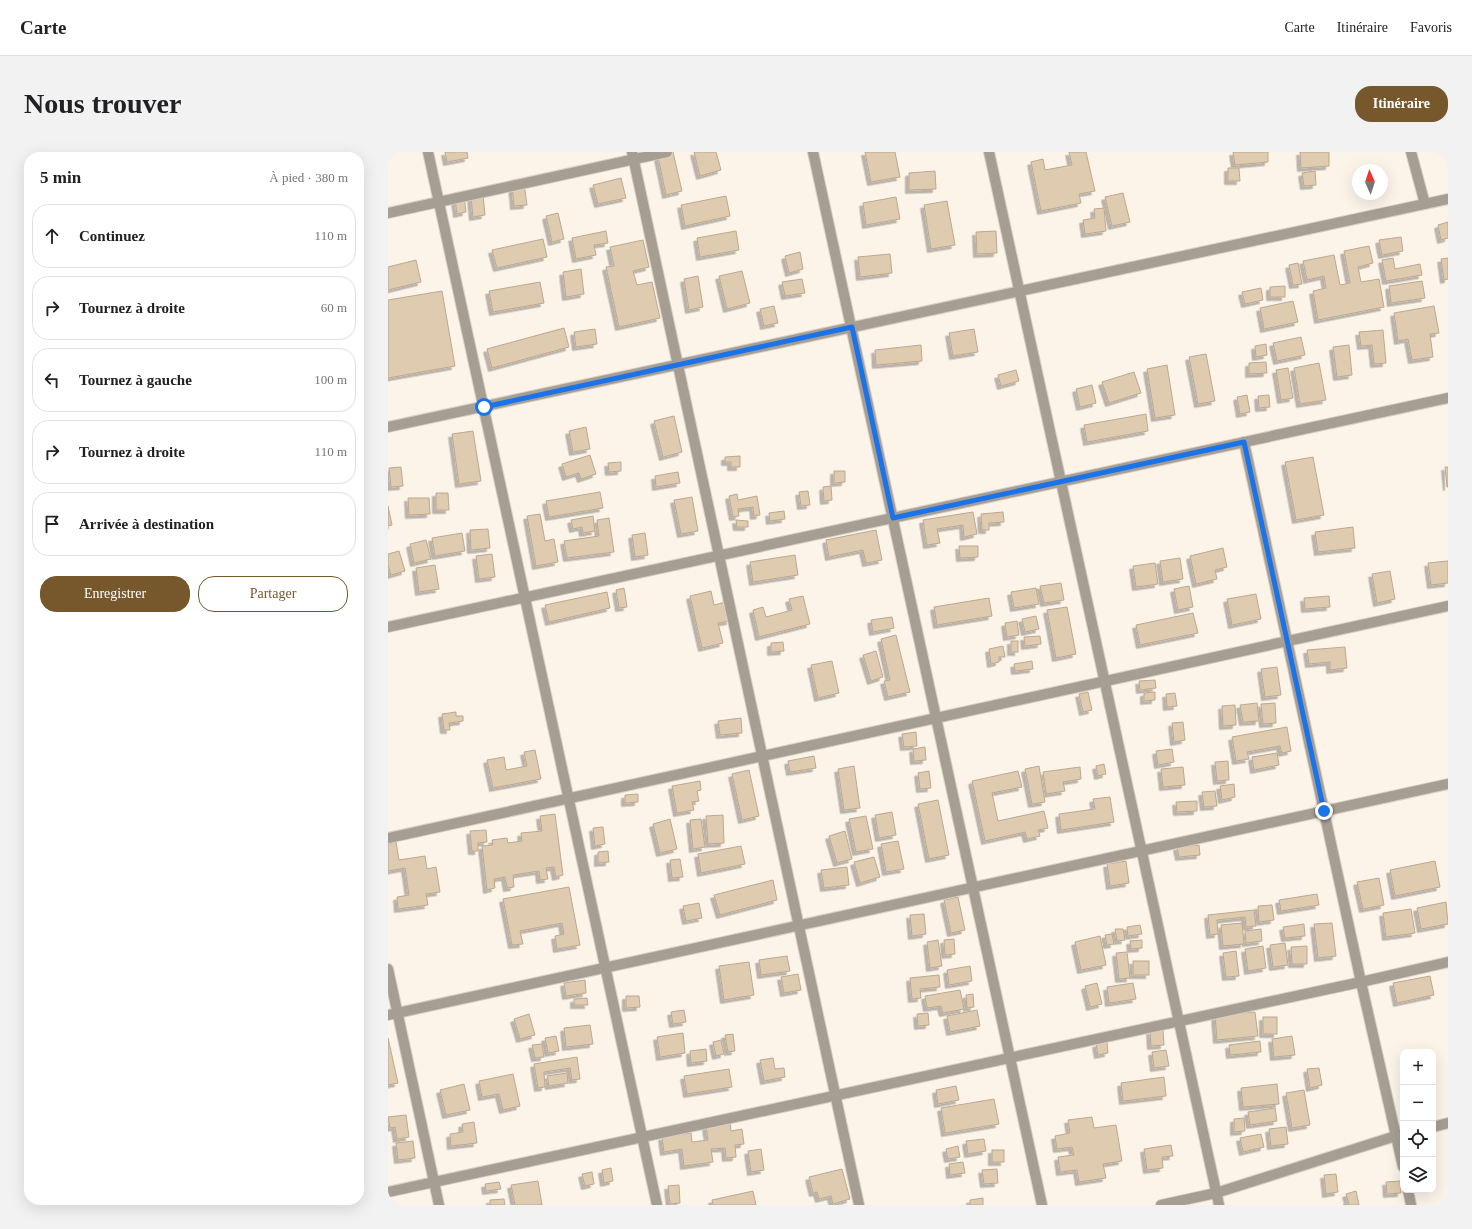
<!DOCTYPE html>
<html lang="fr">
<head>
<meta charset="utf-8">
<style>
	:root { --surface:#fff; --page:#f2f2f2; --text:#202124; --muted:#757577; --line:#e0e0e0; --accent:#77582d }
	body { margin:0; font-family:"Times New Roman",serif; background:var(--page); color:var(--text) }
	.controls { position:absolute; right:12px; bottom:12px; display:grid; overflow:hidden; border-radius:8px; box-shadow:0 4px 16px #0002 }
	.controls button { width:36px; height:36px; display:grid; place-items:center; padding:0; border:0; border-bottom:1px solid var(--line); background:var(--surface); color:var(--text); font:20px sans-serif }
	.compass { position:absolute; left:964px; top:12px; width:36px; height:36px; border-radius:50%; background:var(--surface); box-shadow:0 4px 16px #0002; rotate:357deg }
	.stop { position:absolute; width:12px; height:12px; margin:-9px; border:3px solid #1a73e8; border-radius:50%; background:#fff }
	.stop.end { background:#1a73e8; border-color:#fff; box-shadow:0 1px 4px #0008 }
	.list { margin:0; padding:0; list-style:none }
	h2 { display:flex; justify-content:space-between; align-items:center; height:52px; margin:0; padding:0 16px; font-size:17px }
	h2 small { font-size:13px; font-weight:400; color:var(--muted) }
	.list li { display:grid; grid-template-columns:26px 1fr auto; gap:12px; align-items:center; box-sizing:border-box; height:64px; margin:0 8px 8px; padding:0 8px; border:1px solid var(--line); border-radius:16px }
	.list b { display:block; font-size:15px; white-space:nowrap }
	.list em { font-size:13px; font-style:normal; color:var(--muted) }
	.actions { display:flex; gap:8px; padding:12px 16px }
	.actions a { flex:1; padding:9px 0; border:1px solid var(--accent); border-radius:16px; text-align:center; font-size:14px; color:var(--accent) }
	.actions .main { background:var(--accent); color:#fff }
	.icon { flex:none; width:22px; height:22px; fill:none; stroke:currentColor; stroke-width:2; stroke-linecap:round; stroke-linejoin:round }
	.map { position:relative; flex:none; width:1060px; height:1053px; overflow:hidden; border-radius:16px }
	header { display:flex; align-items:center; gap:24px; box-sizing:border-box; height:56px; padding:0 20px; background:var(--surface); border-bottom:1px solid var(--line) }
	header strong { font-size:19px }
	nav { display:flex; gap:22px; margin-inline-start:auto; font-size:14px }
	.intro { display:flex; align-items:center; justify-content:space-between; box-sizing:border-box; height:96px; padding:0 24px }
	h1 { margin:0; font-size:28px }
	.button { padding:10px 18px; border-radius:16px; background:var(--accent); color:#fff; font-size:14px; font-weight:700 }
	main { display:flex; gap:24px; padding:0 24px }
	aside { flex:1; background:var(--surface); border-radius:16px; box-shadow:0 4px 16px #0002 }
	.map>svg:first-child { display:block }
</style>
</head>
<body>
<header>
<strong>Carte</strong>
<nav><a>Carte</a><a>Itinéraire</a><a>Favoris</a></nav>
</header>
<div class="intro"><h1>Nous trouver</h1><a class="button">Itinéraire</a></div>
<main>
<aside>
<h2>5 min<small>À pied · 380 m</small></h2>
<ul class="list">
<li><svg class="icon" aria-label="ahead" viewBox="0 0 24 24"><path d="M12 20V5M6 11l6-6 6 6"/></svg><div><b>Continuez</b></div><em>110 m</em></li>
<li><svg class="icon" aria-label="right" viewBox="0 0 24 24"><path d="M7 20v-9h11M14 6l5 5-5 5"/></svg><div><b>Tournez à droite</b></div><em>60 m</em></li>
<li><svg class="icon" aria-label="left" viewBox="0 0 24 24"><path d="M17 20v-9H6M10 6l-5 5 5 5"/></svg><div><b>Tournez à gauche</b></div><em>100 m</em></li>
<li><svg class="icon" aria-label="right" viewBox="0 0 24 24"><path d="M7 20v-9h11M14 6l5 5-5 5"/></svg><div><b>Tournez à droite</b></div><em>110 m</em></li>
<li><svg class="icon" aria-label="arrive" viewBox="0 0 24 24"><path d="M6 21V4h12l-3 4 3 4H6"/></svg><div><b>Arrivée à destination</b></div></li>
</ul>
<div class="actions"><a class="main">Enregistrer</a><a>Partager</a></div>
</aside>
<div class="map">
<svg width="1060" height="1053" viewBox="0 0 1060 1053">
	<defs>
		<filter id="shadow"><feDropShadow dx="-3.5" dy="3.5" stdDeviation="0" flood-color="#0004"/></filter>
	</defs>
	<rect width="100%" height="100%" fill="#fcf4e9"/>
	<!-- building -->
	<g fill="#dfcbb0" stroke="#bca88e" filter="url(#shadow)">
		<polygon points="57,0 79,0 80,6 59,10"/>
		<polygon points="269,0 285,0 294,39 278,43"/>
		<polygon points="306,0 328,0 333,18 312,24"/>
		<polygon points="477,0 507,0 512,25 483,30"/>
		<polygon points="681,0 698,0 707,39 691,42 693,51 653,59 643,10 655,7 657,18 684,13"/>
		<polygon points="845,0 880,0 880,10 847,13"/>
		<polygon points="912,0 941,0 941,14 913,16"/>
		<polygon points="840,16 851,16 852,29 840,29"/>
		<polygon points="547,19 548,37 521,38 521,21"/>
		<polygon points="927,19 928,33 916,34 914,21"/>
		<polygon points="233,26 238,46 210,52 205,33"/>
		<polygon points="136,31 139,53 126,54 124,32"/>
		<polygon points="735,41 742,70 724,74 717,45"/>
		<polygon points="95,43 97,63 85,65 83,45"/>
		<polygon points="338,44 342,64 297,74 293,53"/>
		<polygon points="76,45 78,60 69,62 67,47"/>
		<polygon points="508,45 512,67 478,73 475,51"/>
		<polygon points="559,49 567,93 543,97 536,53"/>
		<polygon points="716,56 718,79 697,82 695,68 707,66 706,57"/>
		<polygon points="170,61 176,87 164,90 158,64"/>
		<polygon points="1060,70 1060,86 1053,88 1050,73"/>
		<polygon points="218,79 220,91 206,93 208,103 188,107 184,86"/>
		<polygon points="348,79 351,98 312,105 309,86"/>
		<polygon points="608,79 609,101 589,102 588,80"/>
		<polygon points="1013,85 1015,99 994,103 991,88"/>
		<polygon points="155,87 159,105 109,116 104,98"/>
		<polygon points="255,88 261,115 245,119 249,133 264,130 272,166 231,175 218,115 226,114 222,95"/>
		<polygon points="981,94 985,111 970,115 973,130 991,127 996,155 930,168 925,139 938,136 936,124 919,128 915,109 946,103 952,133 962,131 956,99"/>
		<polygon points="412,100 415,117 401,121 397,104"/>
		<polygon points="502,102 504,121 472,125 470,105"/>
		<polygon points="1005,106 1007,117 1032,112 1034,123 998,129 994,108"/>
		<polygon points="1060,106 1060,127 1056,128 1053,107"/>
		<polygon points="28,108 33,130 0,138 0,115"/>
		<polygon points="910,111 914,132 905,133 901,113"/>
		<polygon points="193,117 196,142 178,145 175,120"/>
		<polygon points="354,119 362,151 339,157 331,124"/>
		<polygon points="310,124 315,155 301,158 296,127"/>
		<polygon points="414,127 417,141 397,144 394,130"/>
		<polygon points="1034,129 1037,146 1003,151 1001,134"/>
		<polygon points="152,130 156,151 105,160 101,139"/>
		<polygon points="897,134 897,145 882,145 882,135"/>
		<polygon points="873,136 875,148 857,152 854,140"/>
		<polygon points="54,139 67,214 0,226 0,148"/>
		<polygon points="905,149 910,170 876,177 872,156"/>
		<polygon points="386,154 390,171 376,174 372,157"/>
		<polygon points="1046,154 1051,181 1042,182 1045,205 1024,208 1020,187 1010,189 1006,161"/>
		<polygon points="176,176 181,195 104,216 99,197"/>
		<polygon points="207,177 209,192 188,195 186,180"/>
		<polygon points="586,177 590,200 565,204 561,181"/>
		<polygon points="995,178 998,211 986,212 984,193 973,194 971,180"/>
		<polygon points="913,185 917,203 889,209 885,191"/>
		<polygon points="878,192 879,203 868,205 867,194"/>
		<polygon points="533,193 534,209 488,213 487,198"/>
		<polygon points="961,193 964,223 949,225 945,195"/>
		<polygon points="818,202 827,249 810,252 801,205"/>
		<polygon points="878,210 879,221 861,222 861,211"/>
		<polygon points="931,211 938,248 912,252 906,216"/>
		<polygon points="779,213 787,263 767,266 759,217"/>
		<polygon points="900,216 905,246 893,248 888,218"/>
		<polygon points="628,218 631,229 613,234 610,223"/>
		<polygon points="746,220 753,241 721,251 714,230"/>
		<polygon points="704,233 708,251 692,255 688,237"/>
		<polygon points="859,243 862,260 852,262 849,245"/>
		<polygon points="881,243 882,255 871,256 870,244"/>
		<polygon points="758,262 760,279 699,290 696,273"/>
		<polygon points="286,264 294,300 275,305 266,269"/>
		<polygon points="198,275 202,297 185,300 181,279"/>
		<polygon points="85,279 93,329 71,332 64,282"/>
		<polygon points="202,303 208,322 193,327 191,321 178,325 174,312"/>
		<polygon points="352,304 352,315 343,315 343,310 337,310 337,305"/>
		<polygon points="925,305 936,363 908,368 897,310"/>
		<polygon points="233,310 233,319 221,320 220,311"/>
		<polygon points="13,315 15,334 3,335 1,316"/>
		<polygon points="1057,315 1060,315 1060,335 1059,335"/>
		<polygon points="446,319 457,319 457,330 446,331"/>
		<polygon points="290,320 292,331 268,335 267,324"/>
		<polygon points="443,334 444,348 436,349 435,335"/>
		<polygon points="420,339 422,353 413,354 411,340"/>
		<polygon points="212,340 215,356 161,365 158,349"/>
		<polygon points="48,341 60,341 61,358 48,358"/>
		<polygon points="349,342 350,348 369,344 372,363 366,364 365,355 350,357 351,364 345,365 341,344"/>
		<polygon points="304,345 310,379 293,382 286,348"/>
		<polygon points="20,346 41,346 42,362 21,363"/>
		<polygon points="0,354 4,373 0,374"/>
		<polygon points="396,359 397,367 382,369 381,361"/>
		<polygon points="585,360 589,382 576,385 575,373 549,377 552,391 539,393 535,368"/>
		<polygon points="615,360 616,370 601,371 601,378 594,378 593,362"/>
		<polygon points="152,362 157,389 166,387 170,410 148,414 139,364"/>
		<polygon points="205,364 207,379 195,381 194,375 185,377 183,368"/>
		<polygon points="221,366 226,400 179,406 176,389 211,384 209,368"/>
		<polygon points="348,368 360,369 360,375 349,375"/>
		<polygon points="965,375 967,396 930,400 927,380"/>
		<polygon points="100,377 102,396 83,398 82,378"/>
		<polygon points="488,378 494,408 478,411 475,398 441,405 438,388"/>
		<polygon points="74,381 77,399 47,404 44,386"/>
		<polygon points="257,381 260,403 247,405 244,383"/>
		<polygon points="38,388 43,407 26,411 22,392"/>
		<polygon points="571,394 590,394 590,405 572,406"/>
		<polygon points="835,396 839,415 827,418 829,427 808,432 802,404"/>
		<polygon points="11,399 17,419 3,423 0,413 0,402"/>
		<polygon points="104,402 107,425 91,427 88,404"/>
		<polygon points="407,403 410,423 365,430 362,410"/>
		<polygon points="792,406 795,427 775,430 772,409"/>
		<polygon points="1060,409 1060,431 1043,433 1040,411"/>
		<polygon points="767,411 770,432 748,435 745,414"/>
		<polygon points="47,413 51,437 31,440 28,416"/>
		<polygon points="1002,419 1007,447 989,451 984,422"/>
		<polygon points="673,431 676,448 656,451 652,434"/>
		<polygon points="801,434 805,455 790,458 786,437"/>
		<polygon points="236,436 239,455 231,456 228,438"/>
		<polygon points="648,436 651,452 626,456 623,440"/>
		<polygon points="323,439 326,453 338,450 342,469 330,471 335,491 314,496 302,444"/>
		<polygon points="219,440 222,456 161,470 157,453"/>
		<polygon points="868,442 873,467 844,473 839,447"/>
		<polygon points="415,444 422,472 371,485 365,458 375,455 378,465 404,458 401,447"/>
		<polygon points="941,444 942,455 917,457 916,446"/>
		<polygon points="601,446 604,464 549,473 546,455"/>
		<polygon points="679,455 688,502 668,506 659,458"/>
		<polygon points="805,461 810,481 752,493 748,473"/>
		<polygon points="648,464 651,477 637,480 634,467"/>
		<polygon points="504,465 506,476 485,480 483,468"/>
		<polygon points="629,469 631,483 619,485 617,471"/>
		<polygon points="508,483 522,540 500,545 496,529 502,528 493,487"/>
		<polygon points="652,484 653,492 637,494 636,485"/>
		<rect x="623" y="489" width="7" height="11"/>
		<polygon points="395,490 396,499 383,500 383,491"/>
		<polygon points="615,494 617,505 611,505 611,510 603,512 601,497"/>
		<polygon points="957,495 959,516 942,518 942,510 921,512 919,498"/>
		<polygon points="488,499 495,525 483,529 475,503"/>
		<polygon points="444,509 451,541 430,546 423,513"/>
		<polygon points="644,509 645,517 627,519 626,512"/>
		<polygon points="889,515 893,543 877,545 873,517"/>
		<polygon points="767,528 768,536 752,538 751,529"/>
		<polygon points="700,540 704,558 695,560 691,542"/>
		<polygon points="767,540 767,548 756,549 756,541"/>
		<polygon points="787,541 789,554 779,555 778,542"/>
		<polygon points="869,551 871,569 855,570 852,553"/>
		<polygon points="887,551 888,571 875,572 873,552"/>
		<polygon points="847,553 848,573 835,574 834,554"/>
		<polygon points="68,560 68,564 75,564 75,569 61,571 62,578 56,578 54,562"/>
		<polygon points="353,566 354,581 332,583 330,569"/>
		<polygon points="795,570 797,588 786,590 784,571"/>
		<polygon points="899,575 903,599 894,601 892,594 859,600 861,607 848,609 844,585"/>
		<polygon points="528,580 529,594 516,595 514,582"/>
		<polygon points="537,595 538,608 526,609 525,597"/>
		<polygon points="784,597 786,610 770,613 768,599"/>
		<polygon points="147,598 153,627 105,636 99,608 116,605 118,618 139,614 136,600"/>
		<polygon points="889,601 891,613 866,618 864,605"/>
		<polygon points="426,604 428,616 402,620 400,609"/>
		<polygon points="840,609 841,628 829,629 827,610"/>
		<polygon points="716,612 718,622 710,624 708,614"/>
		<polygon points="466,614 472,656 456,658 450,617"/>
		<polygon points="651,614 657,650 644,652 637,617"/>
		<polygon points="692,615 693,627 675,630 677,639 658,642 655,620"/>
		<polygon points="795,615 797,633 775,635 773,617"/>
		<polygon points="361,618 371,664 354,668 344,622"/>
		<polygon points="541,619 543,636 532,637 530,621"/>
		<polygon points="630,619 634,635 604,641 610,669 656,659 660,676 650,678 652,684 639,687 637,680 597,689 584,629"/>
		<polygon points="312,629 313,638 309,639 311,649 304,650 306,658 289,661 284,634"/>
		<polygon points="846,632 847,645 834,648 832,634"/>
		<polygon points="827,639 829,654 816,655 814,640"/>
		<polygon points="250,642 250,650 237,651 237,643"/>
		<polygon points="722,645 726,670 673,678 671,662 707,657 705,647"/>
		<polygon points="550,648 561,703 541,707 530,652"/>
		<polygon points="809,649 809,659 789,660 788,650"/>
		<polygon points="504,660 508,683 491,686 487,663"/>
		<polygon points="167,662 175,723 168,725 166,715 158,716 160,727 152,728 151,719 125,723 126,735 119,736 117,725 106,727 107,736 99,738 94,694 105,693 104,688 119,686 120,691 134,689 133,681 154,679 152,664"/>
		<polygon points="335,663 336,691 320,692 318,664"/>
		<polygon points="478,664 485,697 468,700 461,667"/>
		<polygon points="282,667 289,697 272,701 265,672"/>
		<polygon points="313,667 317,695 305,697 302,668"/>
		<polygon points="215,675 217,692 207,694 205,676"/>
		<polygon points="98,678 99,690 90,691 90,699 84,699 82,679"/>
		<polygon points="457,679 464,707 449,711 441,684"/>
		<polygon points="510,689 516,717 498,720 493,692"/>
		<polygon points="8,690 11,708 37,704 39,717 48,715 52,740 38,742 40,753 10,757 9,745 21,743 17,716 0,719 0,692"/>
		<polygon points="811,693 812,703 791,705 789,695"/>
		<polygon points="353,694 357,712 313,721 310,702"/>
		<polygon points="220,699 221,710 210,711 210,700"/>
		<polygon points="486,705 492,725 472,731 466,710"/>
		<polygon points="292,707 295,725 284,726 282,708"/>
		<polygon points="738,709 741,731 722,734 719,712"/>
		<polygon points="1047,709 1052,735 1007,744 1002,718"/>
		<polygon points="459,715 461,733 436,736 433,718"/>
		<polygon points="991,726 996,753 975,757 969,730"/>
		<polygon points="385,728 389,748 332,763 326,743"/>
		<polygon points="181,735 192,793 169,797 167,784 176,782 174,771 132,779 135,792 124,793 115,747"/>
		<polygon points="929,742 931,753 893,759 891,748"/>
		<polygon points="570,745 577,778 563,781 556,748"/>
		<polygon points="1058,750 1060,772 1033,777 1029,756"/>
		<polygon points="311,751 314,766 298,769 295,754"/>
		<polygon points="884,753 886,768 871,770 870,754"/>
		<polygon points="1023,757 1027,781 998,785 995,761"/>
		<polygon points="866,758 868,774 858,775 857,765 829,768 830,782 822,783 820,763"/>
		<polygon points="536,762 538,782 524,784 522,763"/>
		<polygon points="854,771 856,792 835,794 833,773"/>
		<polygon points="944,771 948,804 930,806 926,772"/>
		<polygon points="916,772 917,784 897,786 895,775"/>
		<polygon points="752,773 754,782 740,784 739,775"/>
		<polygon points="727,777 735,777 737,788 729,789"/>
		<polygon points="873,777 874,789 858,791 857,779"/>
		<polygon points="724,782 726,792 719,793 717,783"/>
		<polygon points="712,784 718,813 693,818 687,790"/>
		<polygon points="566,787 567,802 557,803 556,788"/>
		<polygon points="550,788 554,814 542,816 539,790"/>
		<polygon points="754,788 754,796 743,797 742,789"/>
		<polygon points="897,791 900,813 885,815 882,793"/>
		<polygon points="875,794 878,816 860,819 857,797"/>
		<polygon points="919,794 919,812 904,812 903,795"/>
		<polygon points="848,799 851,824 838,825 835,801"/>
		<polygon points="739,800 742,826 731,827 728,801"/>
		<polygon points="399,804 402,819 373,823 371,808"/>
		<rect x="745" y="809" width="16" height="14"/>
		<polygon points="361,810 366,843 336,848 331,814"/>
		<polygon points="582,814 584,829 561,833 559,818"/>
		<polygon points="410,822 413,838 396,841 393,825"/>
		<polygon points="551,823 552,835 532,837 533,846 524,847 522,826"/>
		<polygon points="1042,824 1046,843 1009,851 1005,831"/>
		<polygon points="197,828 198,841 178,844 176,831"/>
		<polygon points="709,831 714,852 702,855 697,834"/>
		<polygon points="745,831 748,847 721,851 719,835"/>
		<polygon points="572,838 576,857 555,861 553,854 539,856 537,844"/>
		<polygon points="585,842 586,855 579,856 578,843"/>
		<polygon points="238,844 251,844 252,855 238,856"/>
		<polygon points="199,846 200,853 186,853 186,847"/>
		<polygon points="296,858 298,870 285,872 283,860"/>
		<polygon points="589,858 592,874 562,880 559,864"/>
		<polygon points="867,860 870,884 829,888 827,863"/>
		<polygon points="540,861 541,873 530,874 529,862"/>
		<polygon points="141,862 147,883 132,887 126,867"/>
		<rect x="875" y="865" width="14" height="17"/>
		<polygon points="202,873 205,892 178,895 176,876"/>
		<polygon points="775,878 776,893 763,894 762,879"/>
		<polygon points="295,881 297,901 272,905 269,885"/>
		<polygon points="345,882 347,899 340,900 337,883"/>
		<polygon points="168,884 171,899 160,901 157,886"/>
		<polygon points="904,884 907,903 886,905 884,887"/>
		<polygon points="0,886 10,931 0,933"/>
		<polygon points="333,888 336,902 328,904 325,890"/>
		<polygon points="872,889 873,900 842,903 841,893"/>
		<polygon points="719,890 720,901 710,903 708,892"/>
		<polygon points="154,892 156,905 147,906 144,893"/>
		<polygon points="318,897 319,909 303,911 302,899"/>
		<polygon points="778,898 781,914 766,916 764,900"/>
		<polygon points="189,905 192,927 184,928 182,916 156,920 157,935 150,936 146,912"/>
		<polygon points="385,906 387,917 396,916 397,925 376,929 372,908"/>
		<polygon points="931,916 934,933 922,936 919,917"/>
		<polygon points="341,917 344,935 299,942 296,924"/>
		<polygon points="179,921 180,931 161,934 159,924"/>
		<polygon points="125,922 132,954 115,958 111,942 94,945 91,929"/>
		<polygon points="776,925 778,944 735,949 733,931"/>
		<polygon points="76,932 82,958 58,963 52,938"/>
		<polygon points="889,932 891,952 855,955 853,936"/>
		<polygon points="568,934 571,948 550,952 548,938"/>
		<polygon points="916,938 922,973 904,976 898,941"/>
		<polygon points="606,947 611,972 557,981 553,956"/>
		<polygon points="887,956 889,969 862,973 860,960"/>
		<polygon points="18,963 21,985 9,987 7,975 2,976 0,965"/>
		<polygon points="704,965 706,976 728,973 734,1009 715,1012 718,1026 691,1030 689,1018 672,1020 670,1005 686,1003 684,995 669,997 667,984 682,981 680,968"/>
		<polygon points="856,966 857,979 846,980 846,967"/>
		<polygon points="86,970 89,991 63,994 62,982 75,980 74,972"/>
		<polygon points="342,971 343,979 354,977 356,992 347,993 348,1005 338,1006 337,996 323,997 325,1010 296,1014 294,997 276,1000 274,985 303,981 304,990 320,988 318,974"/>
		<polygon points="898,975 900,992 883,994 881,977"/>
		<polygon points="873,982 876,995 855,1000 852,986"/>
		<polygon points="596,987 598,999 580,1002 578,989"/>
		<polygon points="25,989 27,1006 10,1008 8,991"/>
		<polygon points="783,993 785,1004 774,1005 775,1016 759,1018 756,997"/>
		<polygon points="570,994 572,1005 560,1007 558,997"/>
		<polygon points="373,997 376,1018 363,1020 360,999"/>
		<rect x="604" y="998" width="12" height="12"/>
		<polygon points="575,1010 577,1021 562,1023 561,1012"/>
		<polygon points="223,1016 225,1029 216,1031 214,1018"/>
		<polygon points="454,1017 462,1047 445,1052 443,1044 431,1047 429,1040 425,1041 421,1025"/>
		<polygon points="609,1017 610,1031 596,1032 594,1018"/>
		<polygon points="204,1020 206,1032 197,1034 194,1022"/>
		<polygon points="948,1022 950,1040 938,1042 936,1023"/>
		<polygon points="150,1029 154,1053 127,1053 123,1033"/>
		<polygon points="1012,1029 1013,1041 999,1042 998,1030"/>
		<polygon points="111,1030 113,1037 98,1039 97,1032"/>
		<polygon points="291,1033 292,1051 282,1052 280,1034"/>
		<polygon points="365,1039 368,1053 325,1053 324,1048"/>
		<polygon points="968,1039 971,1053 955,1053 961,1052 958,1042"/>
		<polygon points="595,1046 595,1053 582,1053 582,1048"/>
		<polygon points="116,1047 117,1053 102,1053 102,1048"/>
	</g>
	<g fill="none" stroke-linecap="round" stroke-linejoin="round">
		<defs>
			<g id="minor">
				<polyline points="40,0 269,1053"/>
				<polyline points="244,0 471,1053"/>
				<polyline points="425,0 654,1053"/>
				<polyline points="601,0 831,1053"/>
				<polyline points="1023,0 1037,52"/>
				<polyline points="0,61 279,0"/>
				<polyline points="0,275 1060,47"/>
				<polyline points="856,290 973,830 1015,1015"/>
				<polyline points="0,475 1060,246"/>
				<polyline points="0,686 1060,454"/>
				<polyline points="0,817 51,1053"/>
				<polyline points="0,863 1060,632"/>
				<polyline points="1045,975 1060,971"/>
				<polyline points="1020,1038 1023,1053"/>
				<polyline points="0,1040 973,830 1060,810"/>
				<polyline points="773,1053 828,1041 1014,982"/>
			</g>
		</defs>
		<!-- minor casing -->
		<use href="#minor" stroke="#d8d0c5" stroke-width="12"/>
		<!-- minor -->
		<use href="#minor" stroke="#a79e93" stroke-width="10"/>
	</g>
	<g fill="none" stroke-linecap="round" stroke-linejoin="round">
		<!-- route -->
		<polyline stroke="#1a73e8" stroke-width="5" points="96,255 464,175 505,366 856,290 936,659"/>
	</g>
</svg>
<div class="controls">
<button>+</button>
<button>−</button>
<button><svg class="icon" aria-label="locate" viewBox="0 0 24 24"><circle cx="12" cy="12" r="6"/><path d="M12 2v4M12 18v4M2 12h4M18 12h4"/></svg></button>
<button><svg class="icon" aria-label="layers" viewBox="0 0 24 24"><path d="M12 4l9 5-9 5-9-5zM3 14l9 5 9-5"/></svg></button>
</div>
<svg class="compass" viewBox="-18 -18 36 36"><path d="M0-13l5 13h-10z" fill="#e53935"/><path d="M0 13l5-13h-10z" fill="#757577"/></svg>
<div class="stop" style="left:96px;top:255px"></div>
<div class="stop end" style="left:936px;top:659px"></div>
</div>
</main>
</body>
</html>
